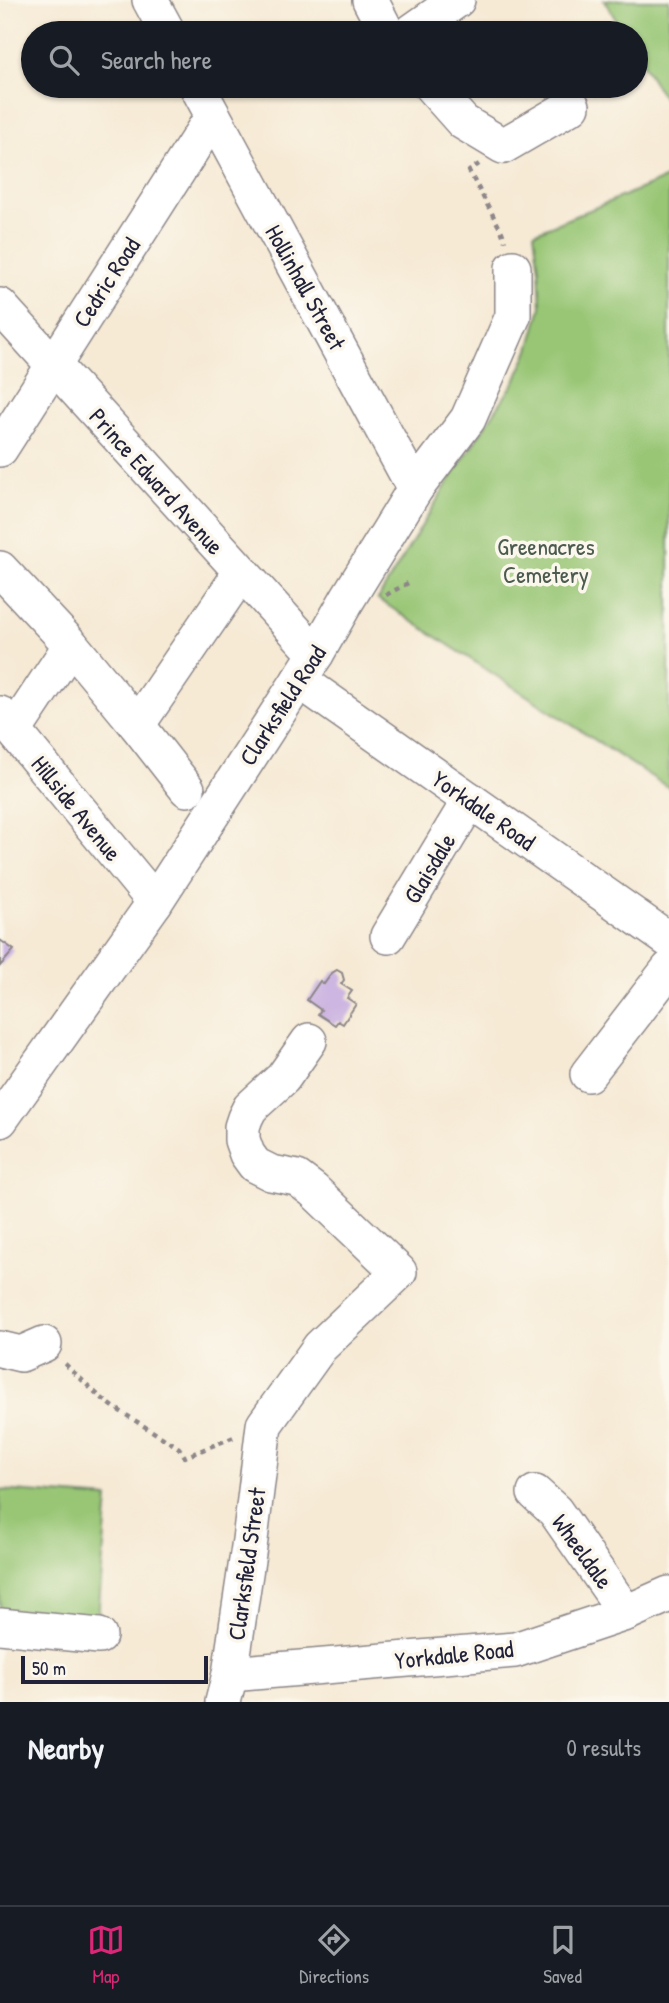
<!DOCTYPE html>
<html lang="en">
<head>
<meta charset="utf-8">
<style>
	:root { --surface:#171b24; --page:#242831; --text:#f1f3f6; --muted:#9ea1a6; --line:#363941; --accent:#db2777 }
	body { margin:0; font-family:"Patrick Hand",sans-serif; background:var(--page); color:var(--text) }
	.scale { position:absolute; left:21px; bottom:18px; width:187px; box-sizing:border-box; padding-left:7px; border:4px solid #22223b; border-top:0; font-size:19px; line-height:24px; white-space:nowrap; color:#22223b; -webkit-text-stroke:5px #fbf7ec; paint-order:stroke }
	.list { margin:0; padding:0; list-style:none }
	h2 { display:flex; justify-content:space-between; align-items:center; height:91px; margin:0; padding:0 28px; font-size:30px }
	h2 small { font-size:23px; font-weight:400; color:var(--muted) }
	.icon { flex:none; width:38px; height:38px; fill:none; stroke:currentColor; stroke-width:2; stroke-linecap:round; stroke-linejoin:round }
	.map { position:relative; flex:none; width:669px; height:1702px; overflow:hidden }
	.search { position:absolute; background:var(--surface); box-shadow:0 2px 5px #0004; left:21px; right:21px; top:21px; height:77px; display:flex; align-items:center; gap:18px; box-sizing:border-box; padding:0 24px; border-radius:38px; color:var(--muted); font-size:26px }
	.sheet { height:203px; background:var(--surface) }
	nav { display:flex; justify-content:space-around; align-items:center; box-sizing:border-box; height:98px; border-top:2px solid var(--line); background:var(--surface); font-size:19px; color:var(--muted) }
	nav a { display:grid; justify-items:center; gap:4px }
	nav .on { color:var(--accent) }
	.map>svg:first-child { display:block }
</style>
</head>
<body>
<div class="map">
<svg width="669" height="1702" viewBox="0 0 669 1702">
	<rect width="100%" height="100%" fill="#fbf7ec"/>
	<filter id="ink" filterUnits="userSpaceOnUse"><feTurbulence type="fractalNoise" baseFrequency=".0143" numOctaves="2"/><feDisplacementMap in="SourceGraphic" scale="14" xChannelSelector="R" yChannelSelector="G"/><feConvolveMatrix kernelMatrix="1 2 1 2 8 2 1 2 1" color-interpolation-filters="sRGB"/></filter>
	<filter id="wash" filterUnits="userSpaceOnUse"><feTurbulence type="fractalNoise" baseFrequency=".00686" numOctaves="4" result="noise"/><feDisplacementMap in="SourceGraphic" scale="28" xChannelSelector="R" yChannelSelector="G"/><feGaussianBlur stdDeviation="1.57" result="paint"/><feColorMatrix in="noise" values="0 0 0 0 0 0 0 0 0 0 0 0 0 0 0 0 0 1.4 0 .05"/><feComposite in="paint" operator="in"/></filter>
	<g filter="url(#wash)">
		<rect width="100%" height="100%" fill="#f6ead5"/>
		<!-- green -->
		<g fill="#98c674" stroke="#5d7458" stroke-width="2">
			<polygon points="604,0 669,0 669,107 636,53 636,33 624,33"/>
			<polygon points="669,177 669,788 378,599 445,487 515,381 529,350 541,307 539,269 534,233"/>
			<polygon points="0,1490 108,1498 97,1629 0,1620"/>
		</g>
		<g id="blocks">
			<!-- building -->
			<g fill="#cdb6e1">
				<polygon points="0,940 14,950 0,966"/>
				<polygon points="337,970 342,973 344,980 341,984 352,991 347,998 356,1004 343,1024 338,1021 335,1025 318,1014 321,1010 307,1000 320,981 324,984 332,973"/>
			</g>
		</g>
	</g>
	<g filter="url(#ink)">
		<use href="#blocks" fill-opacity="0" stroke="#8c8688" stroke-width="2"/>
		<g fill="none" stroke-linecap="round" stroke-linejoin="round">
			<defs>
				<g id="minor">
					<polyline points="150,0 168,33"/>
					<polyline points="370,0 387,33"/>
					<polyline points="410,33 457,0"/>
					<polyline points="197,86 415,489"/>
					<polyline points="431,86 463,122 503,146 572,106"/>
					<polyline points="0,306 316,654"/>
					<polyline points="0,449 213,116"/>
					<polyline points="0,569 71,645 137,725 187,789"/>
					<polyline points="299,680 669,940"/>
					<polyline points="0,714 155,902"/>
					<polyline points="137,725 241,573"/>
					<polyline points="14,731 71,645"/>
					<polyline points="388,936 470,800"/>
					<polyline points="588,1074 669,969"/>
					<polyline points="0,1120 155,902 316,654 348,598 415,489 468,419 513,316 513,268"/>
					<polyline points="0,1349 21,1354 44,1344"/>
					<polyline points="535,1493 555,1511 626,1613"/>
					<polyline points="0,1626 99,1636"/>
					<polyline points="230,1674 515,1650 626,1613 669,1594"/>
					<polyline points="223,1702 230,1674 250,1540 264,1425 320,1347 399,1272 313,1190 297,1178 271,1173 255,1165 247,1154 242,1140 242,1127 245,1118 250,1108 283,1078 309,1041"/>
				</g>
			</defs>
			<!-- minor casing -->
			<use href="#minor" stroke="#8c8688" stroke-width="38"/>
			<!-- path -->
			<g stroke="#8c8688" stroke-width="4.5" stroke-dasharray="5 5" stroke-linecap="butt">
				<polyline points="479,164 469,171 502,232 505,241"/>
				<polyline points="386,595 410,582"/>
				<polyline points="65,1364 99,1396 115,1408 179,1448 185,1457 234,1437"/>
			</g>
			<!-- minor -->
			<use href="#minor" stroke="#fff" stroke-width="35"/>
		</g>
	</g>
	<g text-anchor="middle" dominant-baseline="central" stroke-width="7" stroke-linejoin="round" paint-order="stroke">
		<!-- street labels -->
		<g font-size="24" fill="#22223b" stroke="#fbf7ec">
			<text transform="translate(106 282) rotate(-57)">Cedric Road</text>
			<text transform="translate(306 287) rotate(61)">Hollinhall Street</text>
			<text transform="translate(157 481) rotate(48)">Prince Edward Avenue</text>
			<text transform="translate(282 705) rotate(-57)">Clarksfield Road</text>
			<text transform="translate(77 808) rotate(51)">Hillside Avenue</text>
			<text transform="translate(484 810) rotate(35)">Yorkdale Road</text>
			<text transform="translate(429 868) rotate(-59)">Glaisdale</text>
			<text transform="translate(583 1551) rotate(54)">Wheeldale</text>
			<text transform="translate(246 1564) rotate(-82)">Clarksfield Street</text>
			<text transform="translate(454 1654) rotate(-6)">Yorkdale Road</text>
		</g>
		<!-- park labels -->
		<g font-size="24" fill="#4b5b4f" stroke="#fbf7ec">
			<text x="546" y="546">Greenacres<tspan x="546" dy="28">Cemetery</tspan></text>
		</g>
	</g>
</svg>
<div class="scale">50 m</div>
<div class="search"><svg class="icon" aria-label="search" viewBox="0 0 24 24"><circle cx="10" cy="10" r="6"/><path d="M15 15l6 6"/></svg>Search here</div>
</div>
<section class="sheet">
<h2>Nearby<small>0 results</small></h2>
<ul class="list">
</ul>
</section>
<nav>
<a class="on"><svg class="icon" aria-label="map" viewBox="0 0 24 24"><path d="M3 6l6-2 6 2 6-2v14l-6 2-6-2-6 2zM9 4v14M15 6v14"/></svg>Map</a>
<a><svg class="icon" aria-label="directions" viewBox="0 0 24 24"><path d="M12 3l9 9-9 9-9-9zM9 14v-3h6M13 9l2 2-2 2"/></svg>Directions</a>
<a><svg class="icon" aria-label="saved" viewBox="0 0 24 24"><path d="M7 4h10v16l-5-4-5 4z"/></svg>Saved</a>
</nav>
</body>
</html>
